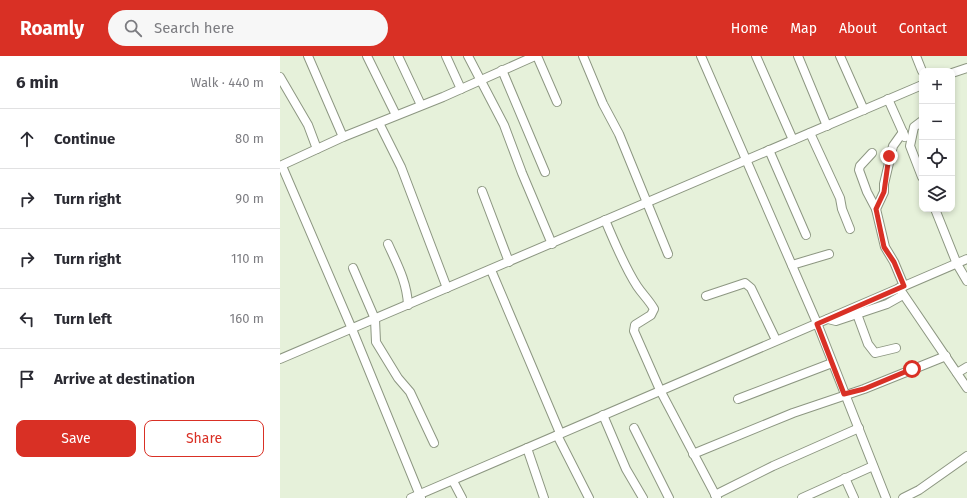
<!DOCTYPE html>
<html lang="en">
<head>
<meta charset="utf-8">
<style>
	:root { --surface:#fff; --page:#f7f7f7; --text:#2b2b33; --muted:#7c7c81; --line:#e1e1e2; --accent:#d93025 }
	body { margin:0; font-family:"Fira Sans",sans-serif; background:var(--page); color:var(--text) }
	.controls { position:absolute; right:12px; top:12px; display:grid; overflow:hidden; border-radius:8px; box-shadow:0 2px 6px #0003 }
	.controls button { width:36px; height:36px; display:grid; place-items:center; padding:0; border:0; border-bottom:1px solid var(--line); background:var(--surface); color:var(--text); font:20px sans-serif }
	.stop { position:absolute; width:12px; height:12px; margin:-9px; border:3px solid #d93025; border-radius:50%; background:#fff }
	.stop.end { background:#d93025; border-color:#fff; box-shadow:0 1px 4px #0008 }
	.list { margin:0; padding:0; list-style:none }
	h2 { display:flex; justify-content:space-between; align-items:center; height:52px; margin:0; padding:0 16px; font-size:17px }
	h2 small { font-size:13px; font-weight:400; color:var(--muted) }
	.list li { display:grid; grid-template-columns:26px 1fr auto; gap:12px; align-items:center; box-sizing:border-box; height:60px; padding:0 16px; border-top:1px solid var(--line) }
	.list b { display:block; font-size:15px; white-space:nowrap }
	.list em { font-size:13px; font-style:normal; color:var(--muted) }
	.actions { display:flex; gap:8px; padding:12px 16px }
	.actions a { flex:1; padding:9px 0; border:1px solid var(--accent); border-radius:8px; text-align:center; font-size:14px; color:var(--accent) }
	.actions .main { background:var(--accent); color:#fff }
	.icon { flex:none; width:22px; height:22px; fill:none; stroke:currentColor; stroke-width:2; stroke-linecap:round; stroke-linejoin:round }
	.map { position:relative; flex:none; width:687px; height:442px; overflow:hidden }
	header { display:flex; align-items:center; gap:24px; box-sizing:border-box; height:56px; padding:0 20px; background:var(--accent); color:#fff }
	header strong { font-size:19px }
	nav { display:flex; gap:22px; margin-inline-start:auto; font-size:14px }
	.search { width:280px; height:36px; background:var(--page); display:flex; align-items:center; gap:10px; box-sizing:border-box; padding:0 14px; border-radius:22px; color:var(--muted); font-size:15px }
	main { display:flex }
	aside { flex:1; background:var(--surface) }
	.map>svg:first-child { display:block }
</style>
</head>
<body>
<header>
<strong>Roamly</strong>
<div class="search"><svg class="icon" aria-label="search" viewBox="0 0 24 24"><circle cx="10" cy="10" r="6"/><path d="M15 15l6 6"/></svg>Search here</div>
<nav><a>Home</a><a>Map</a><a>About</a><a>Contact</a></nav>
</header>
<main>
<aside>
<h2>6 min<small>Walk · 440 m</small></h2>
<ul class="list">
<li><svg class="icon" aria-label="ahead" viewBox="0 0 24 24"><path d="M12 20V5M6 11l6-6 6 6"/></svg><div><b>Continue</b></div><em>80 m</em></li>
<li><svg class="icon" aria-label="right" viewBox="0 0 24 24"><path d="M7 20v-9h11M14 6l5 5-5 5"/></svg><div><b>Turn right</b></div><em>90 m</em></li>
<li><svg class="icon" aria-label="right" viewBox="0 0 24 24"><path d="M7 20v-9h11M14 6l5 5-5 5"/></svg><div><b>Turn right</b></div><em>110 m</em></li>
<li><svg class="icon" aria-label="left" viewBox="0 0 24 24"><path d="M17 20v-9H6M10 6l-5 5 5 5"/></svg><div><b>Turn left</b></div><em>160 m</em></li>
<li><svg class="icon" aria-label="arrive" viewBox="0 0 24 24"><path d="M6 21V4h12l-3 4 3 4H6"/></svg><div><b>Arrive at destination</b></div></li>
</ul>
<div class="actions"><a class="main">Save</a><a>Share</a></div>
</aside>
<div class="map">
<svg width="687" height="442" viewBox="0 0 687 442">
	<rect width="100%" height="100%" fill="#e6f1da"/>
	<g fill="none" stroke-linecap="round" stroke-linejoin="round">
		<defs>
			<g id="minor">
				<polyline points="28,0 63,81"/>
				<polyline points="87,0 116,59"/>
				<polyline points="118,0 141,49"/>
				<polyline points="166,0 181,33"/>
				<polyline points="188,0 224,69 242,117 272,188"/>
				<polyline points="257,0 277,46"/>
				<polyline points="303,0 323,48 339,78 388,198"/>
				<polyline points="421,0 537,267 606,442"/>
				<polyline points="476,0 513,84"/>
				<polyline points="518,0 547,70"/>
				<polyline points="560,0 584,54"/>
				<polyline points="636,0 642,15"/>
				<polyline points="222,14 265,116"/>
				<polyline points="672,17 687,12"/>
				<polyline points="0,21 28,69 37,93"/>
				<polyline points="608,43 625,81"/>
				<polyline points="642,65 634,71 630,90 642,121"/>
				<polyline points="99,67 121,111 167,232"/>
				<polyline points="623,76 613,90 604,128 604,136 596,153 605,191 614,206 624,230"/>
				<polyline points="530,77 560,142 562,153 570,173"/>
				<polyline points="489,94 526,179"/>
				<polyline points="592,97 580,110 579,114 587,136 596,153"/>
				<polyline points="0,110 63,81 163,41 255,0"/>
				<polyline points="2,110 72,273 141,442"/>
				<polyline points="202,135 229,206"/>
				<polyline points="655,153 677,208 687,225"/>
				<path d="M325,164C335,187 344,210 357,230C363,239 369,244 374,253L371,259L355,269L354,275L380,334L437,442"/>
				<path d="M108,188C117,208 127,226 128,249"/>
				<polyline points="512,209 549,198"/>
				<polyline points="73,212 95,263 96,286 118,322 130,336 154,387"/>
				<polyline points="211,214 280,377"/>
				<polyline points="619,232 687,332"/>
				<polyline points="426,240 465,227 471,232 496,284"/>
				<polyline points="577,258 588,288 595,297 616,292"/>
				<polyline points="548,263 556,265 607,248 623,239"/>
				<polyline points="0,303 642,29"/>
				<polyline points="677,317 687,311"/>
				<polyline points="458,343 552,307"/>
				<polyline points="323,359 346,413 363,442"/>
				<polyline points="354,372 389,442"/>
				<polyline points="277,379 309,442"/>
				<polyline points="247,392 264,442"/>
				<polyline points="413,398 513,357 584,333 666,300"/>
				<polyline points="565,422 574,442"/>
				<polyline points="173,425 182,442"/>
				<polyline points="435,439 493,410 579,372"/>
				<polyline points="131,442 687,203"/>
				<polyline points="522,442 593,410"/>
				<polyline points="623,442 639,434 687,400"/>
			</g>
		</defs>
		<!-- minor casing -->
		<use href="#minor" stroke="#8d9782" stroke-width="10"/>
		<!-- minor -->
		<use href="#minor" stroke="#fff" stroke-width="8"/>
	</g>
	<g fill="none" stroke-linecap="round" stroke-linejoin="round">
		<!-- route -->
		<polyline stroke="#d93025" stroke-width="5" points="609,100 604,136 596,153 604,191 614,206 624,230 537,268 564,338 584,333 632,313"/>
	</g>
</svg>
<div class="controls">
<button>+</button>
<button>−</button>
<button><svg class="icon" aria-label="locate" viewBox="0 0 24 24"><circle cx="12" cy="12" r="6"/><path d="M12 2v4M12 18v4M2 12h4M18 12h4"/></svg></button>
<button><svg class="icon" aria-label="layers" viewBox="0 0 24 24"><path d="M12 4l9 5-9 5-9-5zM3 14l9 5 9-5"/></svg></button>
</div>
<div class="stop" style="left:632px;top:313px"></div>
<div class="stop end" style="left:609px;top:100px"></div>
</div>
</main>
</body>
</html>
